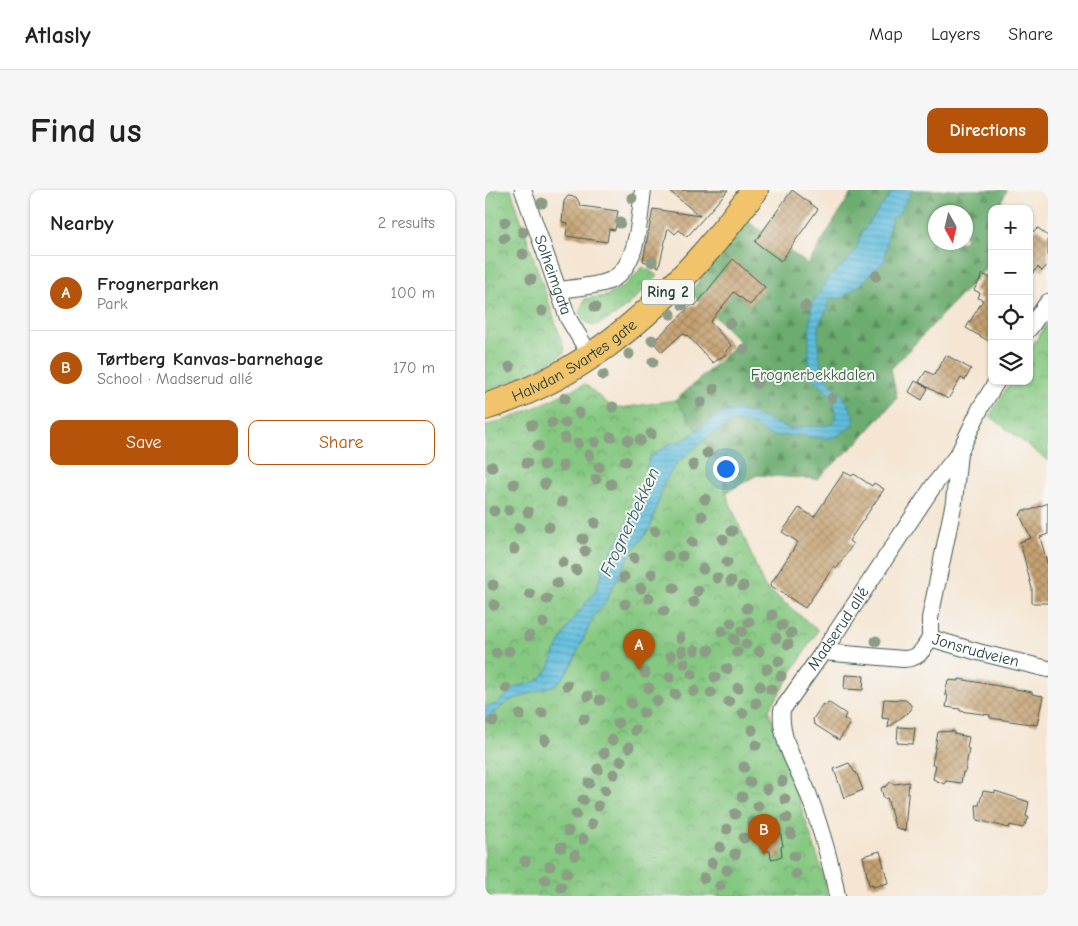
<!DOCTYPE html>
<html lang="en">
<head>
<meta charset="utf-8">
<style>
	:root { --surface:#fff; --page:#f6f6f6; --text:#222; --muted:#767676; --line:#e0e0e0; --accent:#b45309 }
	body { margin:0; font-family:"Comic Neue",sans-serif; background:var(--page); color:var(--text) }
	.controls { position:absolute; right:15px; top:15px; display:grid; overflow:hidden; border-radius:10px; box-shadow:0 1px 4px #0004 }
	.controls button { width:45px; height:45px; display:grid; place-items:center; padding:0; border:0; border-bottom:1px solid var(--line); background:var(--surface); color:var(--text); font:25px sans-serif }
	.compass { position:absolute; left:443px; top:15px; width:45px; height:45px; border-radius:50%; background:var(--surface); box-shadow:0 1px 4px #0004; rotate:172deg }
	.you { position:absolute; left:240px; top:278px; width:18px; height:18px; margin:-12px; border:4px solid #fff; border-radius:50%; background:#1a73e8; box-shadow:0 0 0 8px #1a73e833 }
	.badge { display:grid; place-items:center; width:32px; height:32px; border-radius:50%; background:var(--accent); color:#fff; font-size:16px; font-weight:700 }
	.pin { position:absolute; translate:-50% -41px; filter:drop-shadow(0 1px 2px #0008) }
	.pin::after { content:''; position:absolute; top:26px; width:18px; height:15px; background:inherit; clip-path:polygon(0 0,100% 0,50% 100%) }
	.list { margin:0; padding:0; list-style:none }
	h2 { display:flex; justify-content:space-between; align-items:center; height:65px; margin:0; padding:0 20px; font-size:21px }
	h2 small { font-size:16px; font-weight:400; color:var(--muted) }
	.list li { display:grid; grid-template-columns:32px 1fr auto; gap:15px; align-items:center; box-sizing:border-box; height:75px; padding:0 20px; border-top:1px solid var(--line) }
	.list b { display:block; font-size:19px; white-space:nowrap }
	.list p { margin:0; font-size:16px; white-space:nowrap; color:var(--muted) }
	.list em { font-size:16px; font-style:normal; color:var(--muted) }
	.actions { display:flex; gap:10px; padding:15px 20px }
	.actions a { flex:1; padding:11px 0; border:1px solid var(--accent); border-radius:10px; text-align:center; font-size:18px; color:var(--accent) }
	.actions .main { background:var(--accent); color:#fff }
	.icon { flex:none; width:28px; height:28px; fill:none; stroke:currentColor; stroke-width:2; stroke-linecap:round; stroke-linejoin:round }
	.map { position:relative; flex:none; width:563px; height:706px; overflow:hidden; border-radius:10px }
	header { display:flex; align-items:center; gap:30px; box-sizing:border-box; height:70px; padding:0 25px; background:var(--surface); border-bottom:1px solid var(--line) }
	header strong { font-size:24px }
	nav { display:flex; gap:28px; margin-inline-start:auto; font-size:18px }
	.intro { display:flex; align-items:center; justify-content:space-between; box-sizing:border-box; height:120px; padding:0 30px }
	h1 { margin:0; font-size:35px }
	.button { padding:12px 22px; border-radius:10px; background:var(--accent); color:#fff; font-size:18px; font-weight:700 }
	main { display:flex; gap:30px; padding:0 30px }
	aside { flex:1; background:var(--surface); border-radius:10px; box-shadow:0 1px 4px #0004 }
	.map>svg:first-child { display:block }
</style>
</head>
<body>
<header>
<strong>Atlasly</strong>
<nav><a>Map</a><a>Layers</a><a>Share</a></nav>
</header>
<div class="intro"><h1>Find us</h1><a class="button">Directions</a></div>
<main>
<aside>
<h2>Nearby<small>2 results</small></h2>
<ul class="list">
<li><span class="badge">A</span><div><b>Frognerparken</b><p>Park</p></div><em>100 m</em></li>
<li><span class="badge">B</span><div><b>Tørtberg Kanvas-barnehage</b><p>School · Madserud allé</p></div><em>170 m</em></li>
</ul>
<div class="actions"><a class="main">Save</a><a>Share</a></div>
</aside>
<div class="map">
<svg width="563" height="706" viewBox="0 0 563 706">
	<defs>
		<pattern id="forest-firs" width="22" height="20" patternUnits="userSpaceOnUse" patternTransform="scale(1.25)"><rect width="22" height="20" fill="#6cac6f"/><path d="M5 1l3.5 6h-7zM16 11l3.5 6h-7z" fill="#588d5c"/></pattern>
		<pattern id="park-crowns" width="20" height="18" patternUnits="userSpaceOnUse" patternTransform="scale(1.25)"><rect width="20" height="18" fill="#85c881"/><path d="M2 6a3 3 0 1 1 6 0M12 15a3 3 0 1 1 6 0" fill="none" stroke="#6ca46a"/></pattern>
		<pattern id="water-rules" width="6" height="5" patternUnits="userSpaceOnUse" patternTransform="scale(1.25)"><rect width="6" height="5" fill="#5fbddd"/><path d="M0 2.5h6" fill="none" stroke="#4e9bb4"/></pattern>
		<pattern id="building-cross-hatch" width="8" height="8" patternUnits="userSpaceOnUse" patternTransform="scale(1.25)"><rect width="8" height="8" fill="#c6a273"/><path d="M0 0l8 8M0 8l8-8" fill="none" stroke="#a0855f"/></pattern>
	</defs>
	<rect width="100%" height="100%" fill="#f6f6f2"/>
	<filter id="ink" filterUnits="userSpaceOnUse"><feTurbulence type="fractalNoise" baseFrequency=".02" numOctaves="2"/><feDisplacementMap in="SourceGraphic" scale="10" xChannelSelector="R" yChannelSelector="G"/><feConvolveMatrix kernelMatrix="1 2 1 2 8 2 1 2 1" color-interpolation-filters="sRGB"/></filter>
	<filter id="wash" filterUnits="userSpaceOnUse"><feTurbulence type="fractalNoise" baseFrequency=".0096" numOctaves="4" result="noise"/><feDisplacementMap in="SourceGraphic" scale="20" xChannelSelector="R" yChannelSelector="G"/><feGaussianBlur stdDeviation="1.12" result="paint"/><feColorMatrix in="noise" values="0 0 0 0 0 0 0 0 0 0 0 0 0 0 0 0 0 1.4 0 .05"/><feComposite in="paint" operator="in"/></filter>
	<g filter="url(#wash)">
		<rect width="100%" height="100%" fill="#f5e5d2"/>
		<!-- forest -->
		<path fill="url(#forest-firs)" stroke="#467452" fill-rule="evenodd" d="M368,0H522L513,19H507V30L502,40L507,49V72L406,179L412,208L371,254L332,289L272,285L241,303L233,272L191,210L255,152L205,102L262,31L323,74ZM450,22H480V52H450Z"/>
		<!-- park -->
		<g fill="url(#park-crowns)" stroke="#52825a">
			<path d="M0,0H26L79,158V163C55,180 27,191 0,202Z"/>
			<path d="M158,77L173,86C154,105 135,127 108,136L98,130L95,121L100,109L121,106L138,97Z"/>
			<polygon points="563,132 563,271 505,226 526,191 544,191 544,161"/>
			<path d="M100,194L129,219L191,210L233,272L241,303L279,396L333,440L284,520L340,689L342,706H0V236C36,227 67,208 100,194Z"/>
		</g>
		<!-- water -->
		<path fill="url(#water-rules)" stroke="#3f7d88" d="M409,0H427L413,25L407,28L403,42L400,70L376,94L357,108H344L341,122L333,136L334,164L339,186C351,199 371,215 368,235L354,245L341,249L314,245L289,246L279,243L271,236L250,231L228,243L192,273L179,294L165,338L145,364L119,415L109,426L87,474L78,488L70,495L24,511L3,528L0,533V517L12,514L32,496L50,492L57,487L64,477L75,452L84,435L111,400L117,383V377L138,343L140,336L148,325L158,303L163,283L162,276L165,267L185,254L199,250L232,226L243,222L252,220L266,223L306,239L318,237L341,236L349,233L351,223L347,207L329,189L324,171V148L327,113L336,101L341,90L361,72L370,62L377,42Z"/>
		<g id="blocks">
			<!-- building -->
			<g fill="url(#building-cross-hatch)">
				<polygon points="183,0 243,0 202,47 194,40 190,44 183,38 174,77 158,71 168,19 215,26"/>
				<polygon points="307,0 333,19 296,71 270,52"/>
				<polygon points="83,6 91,7 96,16 133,21 130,40 124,39 122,52 81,46 83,33 77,32 79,11"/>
				<polygon points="553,38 563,46 563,74 557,81 553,77 544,87 545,41 550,41"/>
				<polygon points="248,69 280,97 265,115 249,102 225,132 247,156 241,161 242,163 228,173 202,145 201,146 198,143 177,162 168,152 208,114 210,116"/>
				<polygon points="498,84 505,88 507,85 507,153 481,138 498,110 493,108 495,103 489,100"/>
				<polygon points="461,165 486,179 480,190 476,188 463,209 434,192 441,181 449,185"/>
				<polygon points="430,191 443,198 437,210 424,202"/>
				<polygon points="359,282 367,286 369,284 387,296 389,293 399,299 364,351 368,354 352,378 349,376 320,418 285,395 313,352 297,342 314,318 329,327"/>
				<polygon points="563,313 563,344 555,347 563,376 563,413 547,413 547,399 535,352 546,348 535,325 538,320 546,320"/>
				<polygon points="360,485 379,486 378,500 359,499"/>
				<polygon points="474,489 547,502 547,504 558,506 552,535 505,528 505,525 475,521 475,519 461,517 463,505 460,505 463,490 474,491"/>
				<polygon points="399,509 421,510 426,515 426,520 403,538 404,529 397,528"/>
				<polygon points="343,512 361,524 359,529 365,533 354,550 329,534 328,529 338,514 341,516"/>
				<polygon points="413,537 430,538 428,554 412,553"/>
				<polygon points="469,541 469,544 484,547 482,558 484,559 480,582 478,582 476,593 461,591 459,594 448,589 451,575 447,575 453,542"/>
				<polygon points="364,573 370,583 371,582 378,600 359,608 349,579"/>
				<polygon points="405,592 410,594 424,592 420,641 410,637 402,608 399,609 396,598 402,596"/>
				<polygon points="498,601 510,603 510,601 544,612 541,626 544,628 538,638 525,635 524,638 492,630 491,615 494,615"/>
				<polygon points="275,627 287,627 293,630 298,656 296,657 297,667 286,669 285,661 281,661 278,642 270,638"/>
				<polygon points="395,661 403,693 388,697 387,694 384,695 378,666"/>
			</g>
		</g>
	</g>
	<g filter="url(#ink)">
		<use href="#blocks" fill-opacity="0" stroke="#3f564c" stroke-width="1"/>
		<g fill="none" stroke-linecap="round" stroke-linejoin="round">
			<defs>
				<g id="street">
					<path id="s1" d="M38,0L83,128L106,167"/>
					<path d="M75,100C89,98 111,96 124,91C154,78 154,28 158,0"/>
					<polyline points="544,139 563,112"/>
					<polyline points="445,448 445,428 469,312 474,263"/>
					<path id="s2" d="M338,462L418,469C435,468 437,461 445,448L493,462L563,479"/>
					<path id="s3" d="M352,706C346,671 335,636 323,603C312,576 294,549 297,520L338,462L449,295L474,263L496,217L512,191"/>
				</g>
				<g id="primary">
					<path id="s4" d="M0,217C89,189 157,134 218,65C236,45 253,22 270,0"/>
				</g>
			</defs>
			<!-- street casing -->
			<use href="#street" stroke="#3f564c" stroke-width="18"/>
			<!-- primary casing -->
			<use href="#primary" stroke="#3f564c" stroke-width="28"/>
			<!-- street -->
			<use href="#street" stroke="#fff" stroke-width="16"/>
			<!-- primary -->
			<use href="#primary" stroke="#f1c36a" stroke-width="26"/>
		</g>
		<!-- trees -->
		<g fill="#8d9c86">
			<circle cx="147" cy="8" r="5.5"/>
			<circle cx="57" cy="13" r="5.5"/>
			<circle cx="20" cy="32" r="5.5"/>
			<circle cx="135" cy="33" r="5.5"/>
			<circle cx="38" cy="42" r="5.5"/>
			<circle cx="19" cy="48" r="5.5"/>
			<circle cx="38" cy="64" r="5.5"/>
			<circle cx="167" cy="72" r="5.5"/>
			<circle cx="391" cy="86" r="5.5"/>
			<circle cx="46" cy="89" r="5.5"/>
			<circle cx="205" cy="105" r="5.5"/>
			<circle cx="198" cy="115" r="5.5"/>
			<circle cx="320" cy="116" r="5.5"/>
			<circle cx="110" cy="117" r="5.5"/>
			<circle cx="57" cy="121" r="5.5"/>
			<circle cx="186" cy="124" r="5.5"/>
			<circle cx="245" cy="133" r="5.5"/>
			<circle cx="167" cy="150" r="5.5"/>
			<circle cx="259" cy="159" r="5.5"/>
			<circle cx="144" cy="164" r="5.5"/>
			<circle cx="168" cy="172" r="5.5"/>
			<circle cx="25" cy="177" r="5.5"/>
			<circle cx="118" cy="185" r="5.5"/>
			<circle cx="272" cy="193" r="5.5"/>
			<circle cx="229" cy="199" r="5.5"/>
			<circle cx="80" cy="208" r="5.5"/>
			<circle cx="347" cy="208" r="5.5"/>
			<circle cx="216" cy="212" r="5.5"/>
			<circle cx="128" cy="217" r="5.5"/>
			<circle cx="94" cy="223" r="5.5"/>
			<circle cx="67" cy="233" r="5.5"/>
			<circle cx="80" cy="233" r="5.5"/>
			<circle cx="47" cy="235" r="5.5"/>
			<circle cx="166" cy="244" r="5.5"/>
			<circle cx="126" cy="247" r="5.5"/>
			<circle cx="80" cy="248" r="5.5"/>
			<circle cx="143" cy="250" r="5.5"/>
			<circle cx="155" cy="250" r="5.5"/>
			<circle cx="110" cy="252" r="5.5"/>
			<circle cx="93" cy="253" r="5.5"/>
			<circle cx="53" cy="256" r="5.5"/>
			<circle cx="222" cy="263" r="5.5"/>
			<circle cx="104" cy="265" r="5.5"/>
			<circle cx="140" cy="271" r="5.5"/>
			<circle cx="42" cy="273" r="5.5"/>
			<circle cx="59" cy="275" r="5.5"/>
			<circle cx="208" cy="275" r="5.5"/>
			<circle cx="78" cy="276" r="5.5"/>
			<circle cx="7" cy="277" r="5.5"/>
			<circle cx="114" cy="277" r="5.5"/>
			<circle cx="111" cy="289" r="5.5"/>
			<circle cx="29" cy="294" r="5.5"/>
			<circle cx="60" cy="294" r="5.5"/>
			<circle cx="126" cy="294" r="5.5"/>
			<circle cx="220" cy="309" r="5.5"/>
			<circle cx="77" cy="312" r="5.5"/>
			<circle cx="24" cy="320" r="5.5"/>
			<circle cx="9" cy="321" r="5.5"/>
			<circle cx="43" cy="322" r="5.5"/>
			<circle cx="217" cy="326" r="5.5"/>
			<circle cx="110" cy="333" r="5.5"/>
			<circle cx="64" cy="337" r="5.5"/>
			<circle cx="34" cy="338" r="5.5"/>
			<circle cx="170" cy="341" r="5.5"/>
			<circle cx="247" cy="341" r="5.5"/>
			<circle cx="98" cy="349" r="5.5"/>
			<circle cx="238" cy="349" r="5.5"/>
			<circle cx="207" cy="352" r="5.5"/>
			<circle cx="29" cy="359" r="5.5"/>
			<circle cx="100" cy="361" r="5.5"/>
			<circle cx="183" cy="366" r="5.5"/>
			<circle cx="197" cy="366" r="5.5"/>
			<circle cx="149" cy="368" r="5.5"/>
			<circle cx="78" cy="372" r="5.5"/>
			<circle cx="242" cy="372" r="5.5"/>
			<circle cx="218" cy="379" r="5.5"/>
			<circle cx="91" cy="380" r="5.5"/>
			<circle cx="167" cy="384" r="5.5"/>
			<circle cx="139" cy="387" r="5.5"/>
			<circle cx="232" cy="388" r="5.5"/>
			<circle cx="246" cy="391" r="5.5"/>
			<circle cx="72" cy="393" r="5.5"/>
			<circle cx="8" cy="395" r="5.5"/>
			<circle cx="258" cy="396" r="5.5"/>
			<circle cx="156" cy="398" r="5.5"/>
			<circle cx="189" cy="398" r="5.5"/>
			<circle cx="213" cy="401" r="5.5"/>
			<circle cx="45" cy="404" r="5.5"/>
			<circle cx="164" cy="408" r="5.5"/>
			<circle cx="62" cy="409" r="5.5"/>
			<circle cx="209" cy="412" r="5.5"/>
			<circle cx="140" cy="414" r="5.5"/>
			<circle cx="9" cy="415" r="5.5"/>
			<circle cx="262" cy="418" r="5.5"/>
			<circle cx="179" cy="421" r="5.5"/>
			<circle cx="287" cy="425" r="5.5"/>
			<circle cx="264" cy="432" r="5.5"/>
			<circle cx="58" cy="433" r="5.5"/>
			<circle cx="246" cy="433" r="5.5"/>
			<circle cx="297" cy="435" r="5.5"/>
			<circle cx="237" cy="441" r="5.5"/>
			<circle cx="257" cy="441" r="5.5"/>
			<circle cx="306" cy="443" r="5.5"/>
			<circle cx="44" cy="446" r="5.5"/>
			<circle cx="195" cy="448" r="5.5"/>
			<circle cx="291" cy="448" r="5.5"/>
			<circle cx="249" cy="449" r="5.5"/>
			<circle cx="391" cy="451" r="5.5"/>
			<circle cx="261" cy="454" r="5.5"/>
			<circle cx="303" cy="454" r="5.5"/>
			<circle cx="210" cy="460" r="5.5"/>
			<circle cx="224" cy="460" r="5.5"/>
			<circle cx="24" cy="461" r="5.5"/>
			<circle cx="197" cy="461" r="5.5"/>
			<circle cx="274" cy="461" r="5.5"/>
			<circle cx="252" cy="462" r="5.5"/>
			<circle cx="11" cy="463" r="5.5"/>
			<circle cx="186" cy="466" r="5.5"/>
			<circle cx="294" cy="471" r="5.5"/>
			<circle cx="199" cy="473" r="5.5"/>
			<circle cx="242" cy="479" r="5.5"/>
			<circle cx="282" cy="479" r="5.5"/>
			<circle cx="160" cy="483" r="5.5"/>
			<circle cx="207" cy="484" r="5.5"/>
			<circle cx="296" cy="486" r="5.5"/>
			<circle cx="119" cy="487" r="5.5"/>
			<circle cx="185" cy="487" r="5.5"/>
			<circle cx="230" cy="487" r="5.5"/>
			<circle cx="82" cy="495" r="5.5"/>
			<circle cx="275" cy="496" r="5.5"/>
			<circle cx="21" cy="498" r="5.5"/>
			<circle cx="164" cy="498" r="5.5"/>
			<circle cx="253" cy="498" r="5.5"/>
			<circle cx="286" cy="499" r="5.5"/>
			<circle cx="209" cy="501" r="5.5"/>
			<circle cx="226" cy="503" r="5.5"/>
			<circle cx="190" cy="504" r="5.5"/>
			<circle cx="103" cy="506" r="5.5"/>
			<circle cx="115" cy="510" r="5.5"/>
			<circle cx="172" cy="511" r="5.5"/>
			<circle cx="244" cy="512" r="5.5"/>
			<circle cx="146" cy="513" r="5.5"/>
			<circle cx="271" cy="513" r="5.5"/>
			<circle cx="57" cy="523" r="5.5"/>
			<circle cx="159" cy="523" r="5.5"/>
			<circle cx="258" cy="523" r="5.5"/>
			<circle cx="35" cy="525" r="5.5"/>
			<circle cx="99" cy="529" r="5.5"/>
			<circle cx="8" cy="531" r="5.5"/>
			<circle cx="133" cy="533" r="5.5"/>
			<circle cx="150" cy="540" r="5.5"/>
			<circle cx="267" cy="540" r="5.5"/>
			<circle cx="60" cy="550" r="5.5"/>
			<circle cx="127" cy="550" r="5.5"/>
			<circle cx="271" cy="555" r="5.5"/>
			<circle cx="144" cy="557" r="5.5"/>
			<circle cx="119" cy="563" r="5.5"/>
			<circle cx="136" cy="571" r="5.5"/>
			<circle cx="259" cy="577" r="5.5"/>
			<circle cx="113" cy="579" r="5.5"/>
			<circle cx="129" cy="584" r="5.5"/>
			<circle cx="297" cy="591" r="5.5"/>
			<circle cx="265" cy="592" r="5.5"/>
			<circle cx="104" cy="593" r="5.5"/>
			<circle cx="282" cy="599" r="5.5"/>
			<circle cx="120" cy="600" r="5.5"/>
			<circle cx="257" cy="607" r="5.5"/>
			<circle cx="300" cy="609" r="5.5"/>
			<circle cx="98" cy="610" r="5.5"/>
			<circle cx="113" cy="616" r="5.5"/>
			<circle cx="273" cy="616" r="5.5"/>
			<circle cx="91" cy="624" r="5.5"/>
			<circle cx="250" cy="624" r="5.5"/>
			<circle cx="302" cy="628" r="5.5"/>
			<circle cx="267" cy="632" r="5.5"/>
			<circle cx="107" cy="634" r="5.5"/>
			<circle cx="242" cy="639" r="5.5"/>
			<circle cx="83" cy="641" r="5.5"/>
			<circle cx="306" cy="644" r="5.5"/>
			<circle cx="259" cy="648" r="5.5"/>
			<circle cx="98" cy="649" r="5.5"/>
			<circle cx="76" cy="657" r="5.5"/>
			<circle cx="235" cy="657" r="5.5"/>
			<circle cx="250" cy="664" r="5.5"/>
			<circle cx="90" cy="665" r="5.5"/>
			<circle cx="309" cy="666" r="5.5"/>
			<circle cx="40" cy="671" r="5.5"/>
			<circle cx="227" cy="673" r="5.5"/>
			<circle cx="65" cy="676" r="5.5"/>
			<circle cx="242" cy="680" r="5.5"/>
			<circle cx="82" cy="683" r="5.5"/>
			<circle cx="311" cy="684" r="5.5"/>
			<circle cx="219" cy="688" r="5.5"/>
			<circle cx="60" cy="690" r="5.5"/>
			<circle cx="235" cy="696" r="5.5"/>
			<circle cx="76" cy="697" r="5.5"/>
		</g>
	</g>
	<g text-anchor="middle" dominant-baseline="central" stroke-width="4" stroke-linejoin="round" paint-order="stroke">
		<!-- shield labels -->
		<rect fill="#f6f6f2" stroke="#60746d" stroke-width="1" x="157" y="89.5" width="52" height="25" rx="4"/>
		<g font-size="15" font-weight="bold" fill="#1f3d34">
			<text x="183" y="102">Ring 2</text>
		</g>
		<!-- street labels -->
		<g font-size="16" fill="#1f3d34" stroke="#f6f6f2">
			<text stroke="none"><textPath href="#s1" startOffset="90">Solheimgata</textPath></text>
			<text stroke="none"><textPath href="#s4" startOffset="101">Halvdan Svartes gate</textPath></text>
			<text stroke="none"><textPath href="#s3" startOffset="294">Madserud allé</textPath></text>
			<text stroke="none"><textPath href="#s2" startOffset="164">Jonsrudveien</textPath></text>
		</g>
		<!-- park labels -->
		<g font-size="16" fill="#386047" stroke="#f6f6f2">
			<text x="328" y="185">Frognerbekkdalen</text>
		</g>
		<!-- water labels -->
		<g font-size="18" font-style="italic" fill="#2f5d5e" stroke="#f6f6f2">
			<text transform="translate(145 332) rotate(-65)">Frognerbekken</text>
		</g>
	</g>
</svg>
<div class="controls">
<button>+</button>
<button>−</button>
<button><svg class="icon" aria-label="locate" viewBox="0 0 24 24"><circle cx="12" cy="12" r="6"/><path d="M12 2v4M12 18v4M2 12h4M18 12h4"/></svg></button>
<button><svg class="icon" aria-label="layers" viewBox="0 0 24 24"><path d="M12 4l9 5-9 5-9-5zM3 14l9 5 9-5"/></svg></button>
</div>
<svg class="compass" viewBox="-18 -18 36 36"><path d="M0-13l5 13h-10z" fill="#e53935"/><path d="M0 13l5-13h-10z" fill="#767676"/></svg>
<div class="you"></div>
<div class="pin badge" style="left:154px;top:480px">A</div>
<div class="pin badge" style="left:279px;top:665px">B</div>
</div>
</main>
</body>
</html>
